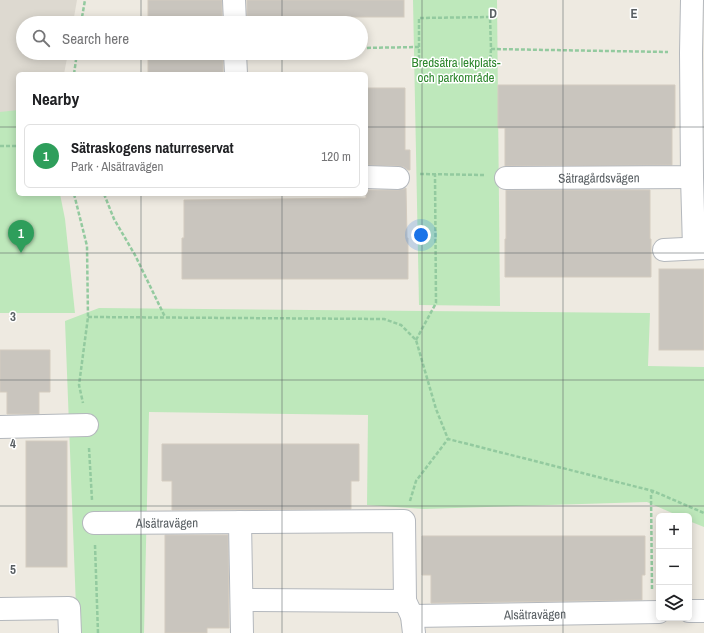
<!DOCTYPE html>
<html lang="en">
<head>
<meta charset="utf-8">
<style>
	:root { --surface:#fff; --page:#f2f2f2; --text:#202124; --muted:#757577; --line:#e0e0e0; --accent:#f81f1d }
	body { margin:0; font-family:"Archivo Narrow",sans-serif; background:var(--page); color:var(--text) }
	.controls { position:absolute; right:12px; bottom:12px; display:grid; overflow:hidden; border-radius:6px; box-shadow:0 2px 10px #0003 }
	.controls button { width:36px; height:36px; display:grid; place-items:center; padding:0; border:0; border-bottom:1px solid var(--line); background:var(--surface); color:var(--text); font:20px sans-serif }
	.you { position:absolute; left:421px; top:235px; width:14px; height:14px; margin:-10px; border:3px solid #fff; border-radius:50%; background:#1a73e8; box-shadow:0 0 0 6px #1a73e833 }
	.badge { display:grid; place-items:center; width:26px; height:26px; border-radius:50%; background:var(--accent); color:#fff; font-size:13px; font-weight:700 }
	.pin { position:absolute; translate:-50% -33px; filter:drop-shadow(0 1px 2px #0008) }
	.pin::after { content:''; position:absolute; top:21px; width:14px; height:12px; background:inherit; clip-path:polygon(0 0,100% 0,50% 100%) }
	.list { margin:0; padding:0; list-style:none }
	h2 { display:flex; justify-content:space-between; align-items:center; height:52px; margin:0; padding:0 16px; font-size:17px }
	h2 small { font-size:13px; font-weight:400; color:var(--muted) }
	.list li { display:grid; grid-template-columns:26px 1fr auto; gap:12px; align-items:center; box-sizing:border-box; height:64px; margin:0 8px 8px; padding:0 8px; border:1px solid var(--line); border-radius:6px }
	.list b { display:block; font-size:15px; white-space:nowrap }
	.list p { margin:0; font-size:13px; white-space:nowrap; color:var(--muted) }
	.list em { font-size:13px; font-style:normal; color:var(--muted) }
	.icon { flex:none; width:22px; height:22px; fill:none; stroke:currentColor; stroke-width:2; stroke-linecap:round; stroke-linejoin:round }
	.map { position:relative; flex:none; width:704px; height:633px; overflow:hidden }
	.search { position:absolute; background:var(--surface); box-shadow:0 2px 10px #0003; left:16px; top:16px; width:352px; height:44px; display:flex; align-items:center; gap:10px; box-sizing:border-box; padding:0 14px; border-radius:22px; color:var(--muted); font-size:15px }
	.panel { position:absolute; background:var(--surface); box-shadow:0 2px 10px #0003; left:16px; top:72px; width:352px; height:124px; border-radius:6px }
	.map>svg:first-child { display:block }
</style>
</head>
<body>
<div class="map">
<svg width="704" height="633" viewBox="0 0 704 633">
	<rect width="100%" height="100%" fill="#eeeae1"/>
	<!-- education -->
	<polygon fill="#ddd9d0" points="0,0 77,0 73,23 23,23 23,53 68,53 64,74 18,74 18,140 0,140"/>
	<!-- green -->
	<g fill="#bee8bb">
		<polygon points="413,0 497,0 500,306 419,305"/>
		<polygon points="18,110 18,194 60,194 65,219 75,313 0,313 0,112"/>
		<polygon points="99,308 650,313 648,366 704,367 704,527 689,521 689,516 679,516 647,502 424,509 367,505 368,415 149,412 144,633 77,633 65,321"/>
	</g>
	<!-- building -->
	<g fill="#c9c5be" stroke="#d3cbbf">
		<rect x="148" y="0" width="74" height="23"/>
		<rect x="247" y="0" width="157" height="17"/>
		<rect x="148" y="53" width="75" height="21"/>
		<polygon points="498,85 675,85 675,128 672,128 672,165 505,166 505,128 498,128"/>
		<polygon points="366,88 405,88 405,150 410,150 410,170 408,170 404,167 398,166 366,165"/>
		<polygon points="406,188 407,238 408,238 408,279 182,279 182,238 184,238 184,200 366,198 366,190 398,190 404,189"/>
		<polygon points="506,190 650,190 650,239 651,239 651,277 505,277 505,239 506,239"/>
		<rect x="659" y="269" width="45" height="81"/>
		<polygon points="0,350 50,350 50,392 39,392 39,414 7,414 7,392 0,392"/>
		<rect x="26" y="441" width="41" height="126"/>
		<polygon points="162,444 359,444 359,481 351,481 351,509 172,510 172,481 162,481"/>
		<polygon points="165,535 228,535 229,628 207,628 207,633 165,633"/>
		<polygon points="422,536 645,536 645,575 642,575 642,600 431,603 431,575 422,575"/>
	</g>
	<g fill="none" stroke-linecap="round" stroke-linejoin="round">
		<defs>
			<g id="minor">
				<polyline points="234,0 235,23"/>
				<polyline points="235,53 236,74"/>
				<polyline points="366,177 398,178"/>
				<polyline points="692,177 694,248"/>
				<path id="s1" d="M506,178L692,177L691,53L692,0"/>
				<polyline points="664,250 704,248"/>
				<polyline points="0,427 87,425"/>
				<polyline points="240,522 242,633"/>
				<path id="s2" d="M94,523L404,521L405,601L412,616L414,633"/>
				<polyline points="242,600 405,601"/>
				<polyline points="0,609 69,608 70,633"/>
				<polyline points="689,611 704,611"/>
				<path id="s3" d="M412,616L659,612"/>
			</g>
		</defs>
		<!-- minor casing -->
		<use href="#minor" stroke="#b4b8bd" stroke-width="24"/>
		<!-- path -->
		<g stroke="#93ca9f" stroke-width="2.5" stroke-dasharray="4 2" stroke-linecap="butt">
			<polyline points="81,23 85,0"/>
			<polyline points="361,48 419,47"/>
			<polyline points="491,49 490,63 419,64 419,18 490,17 491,49 668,52"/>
			<polyline points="74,74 77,53"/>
			<polyline points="0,146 18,146"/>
			<polyline points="420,174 485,175"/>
			<polyline points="74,194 87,246 88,317 79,385 83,403"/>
			<polyline points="104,194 114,219 135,255 165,317"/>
			<polyline points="88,317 384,319 401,325 416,340 436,409 448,439 653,491 704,513"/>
			<polyline points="416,340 436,303 435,174"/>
			<polyline points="89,448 92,500"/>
			<polyline points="410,501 416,481 448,439"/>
			<polyline points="95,545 98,633"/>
			<polyline points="652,589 651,495 653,491"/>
		</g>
		<!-- minor -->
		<use href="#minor" stroke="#fff" stroke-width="22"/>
	</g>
	<!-- grid -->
	<path fill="none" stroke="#595f63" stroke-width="1" stroke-opacity="0.55" d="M141,0V23M282,0V23M422,0V633M563,0V633M141,53V74M282,53V74M0,127H18M366,127H704M141,194V633M282,194V633M0,253H704M0,380H704M0,506H704"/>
	<g text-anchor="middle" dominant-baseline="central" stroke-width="3" stroke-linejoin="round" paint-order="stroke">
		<!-- park labels -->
		<g font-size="13" fill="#2e872e" stroke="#fff">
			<text x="456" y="62">Bredsätra lekplats-<tspan x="456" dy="15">och parkområde</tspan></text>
		</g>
		<!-- street labels -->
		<g font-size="13" fill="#595f63" stroke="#fff">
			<text stroke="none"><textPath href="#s1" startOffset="93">Sätragårdsvägen</textPath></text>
			<text stroke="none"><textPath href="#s2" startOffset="73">Alsätravägen</textPath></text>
			<text stroke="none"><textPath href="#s3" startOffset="123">Alsätravägen</textPath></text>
		</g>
	</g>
	<g font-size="13" text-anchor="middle" font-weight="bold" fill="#595f63" stroke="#fff" stroke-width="3" stroke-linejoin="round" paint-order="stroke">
		<text x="493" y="18">D</text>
		<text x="634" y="18">E</text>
		<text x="13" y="321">3</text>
		<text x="13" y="448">4</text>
		<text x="13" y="574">5</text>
	</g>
</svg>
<div class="controls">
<button>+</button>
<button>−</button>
<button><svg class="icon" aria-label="layers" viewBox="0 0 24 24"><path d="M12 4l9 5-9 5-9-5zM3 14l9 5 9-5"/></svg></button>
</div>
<div class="you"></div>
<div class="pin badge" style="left:21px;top:253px;background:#2e9e5b">1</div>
<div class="search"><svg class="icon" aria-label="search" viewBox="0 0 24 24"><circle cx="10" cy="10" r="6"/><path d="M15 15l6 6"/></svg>Search here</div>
<section class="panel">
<h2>Nearby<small></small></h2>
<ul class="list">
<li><span class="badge" style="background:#2e9e5b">1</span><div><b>Sätraskogens naturreservat</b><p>Park · Alsätravägen</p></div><em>120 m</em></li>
</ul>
</section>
</div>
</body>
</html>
